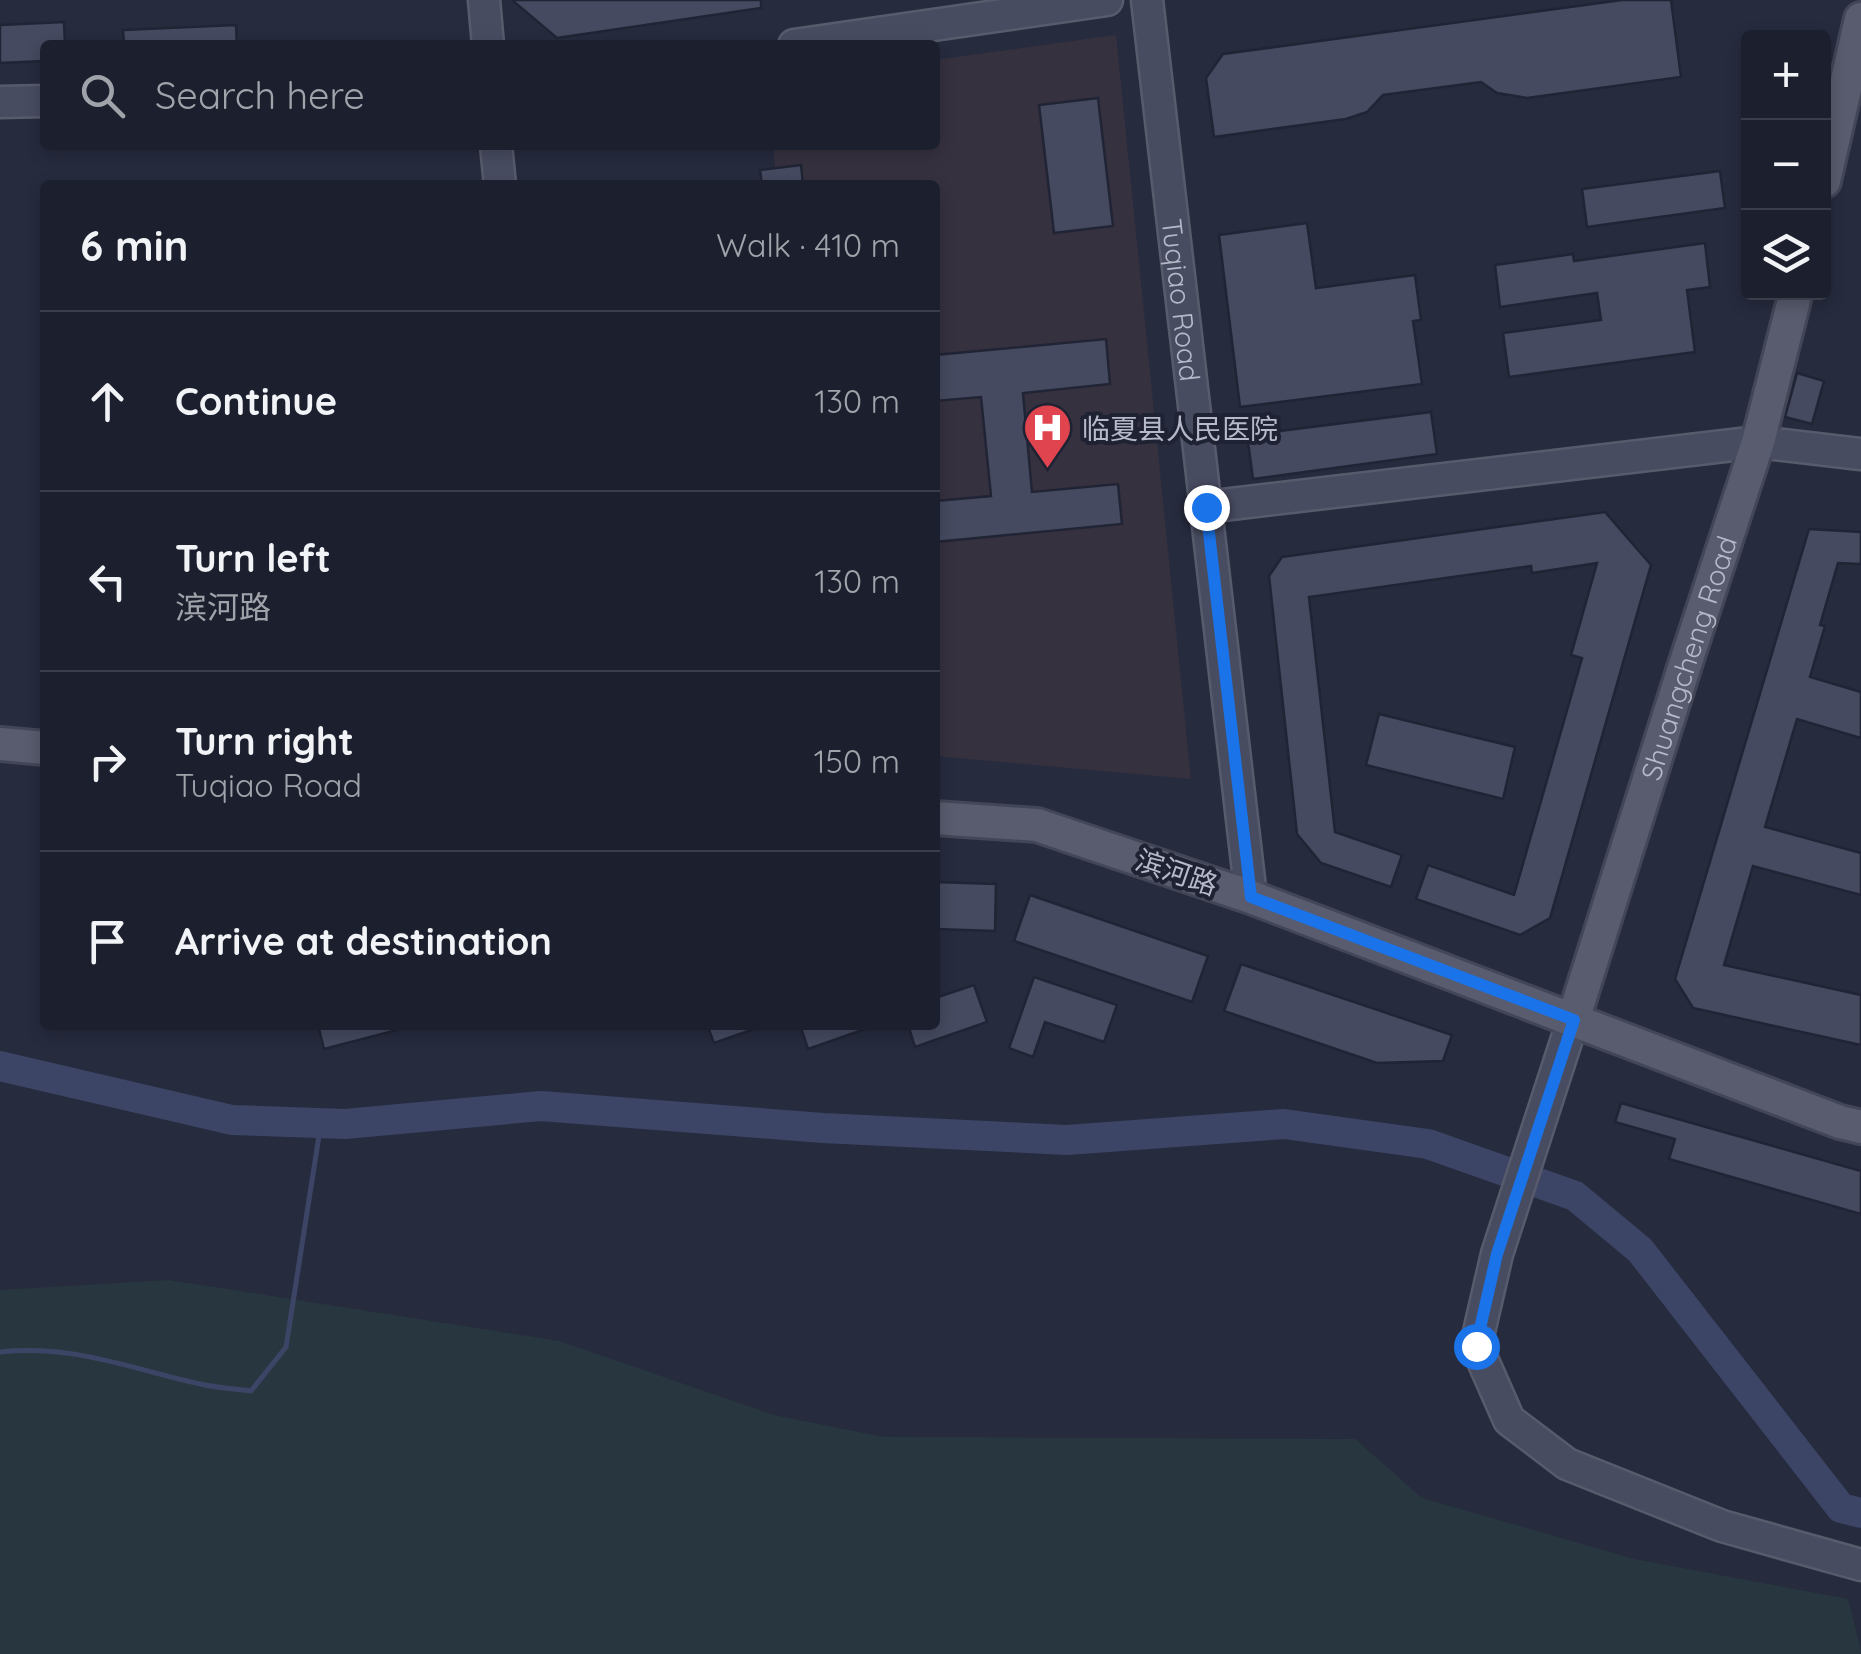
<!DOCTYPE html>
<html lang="en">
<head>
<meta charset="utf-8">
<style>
	:root { --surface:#1c202e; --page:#252836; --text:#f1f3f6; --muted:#a0a3aa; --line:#3a3e4a }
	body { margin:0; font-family:Quicksand,"Noto Sans SC",sans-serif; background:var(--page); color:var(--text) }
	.controls { position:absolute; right:30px; top:30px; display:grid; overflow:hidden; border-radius:10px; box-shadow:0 5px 15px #0003 }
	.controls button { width:90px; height:90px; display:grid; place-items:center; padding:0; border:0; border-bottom:2px solid var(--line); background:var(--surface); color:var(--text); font:50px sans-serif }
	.stop { position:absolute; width:30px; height:30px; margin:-22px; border:8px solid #1a73e8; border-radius:50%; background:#fff }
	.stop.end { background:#1a73e8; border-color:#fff; box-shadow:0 2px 10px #0008 }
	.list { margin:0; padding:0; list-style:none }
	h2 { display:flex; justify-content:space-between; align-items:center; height:130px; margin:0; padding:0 40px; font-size:42px }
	h2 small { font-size:32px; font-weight:400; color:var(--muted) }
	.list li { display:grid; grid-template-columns:65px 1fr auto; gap:30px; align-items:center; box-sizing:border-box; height:180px; padding:0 40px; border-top:2px solid var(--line) }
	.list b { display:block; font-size:38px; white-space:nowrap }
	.list p { margin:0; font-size:32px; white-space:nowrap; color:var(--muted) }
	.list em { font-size:32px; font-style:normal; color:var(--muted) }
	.icon { flex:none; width:55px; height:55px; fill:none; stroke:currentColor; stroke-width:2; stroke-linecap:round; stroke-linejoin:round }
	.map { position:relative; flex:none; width:1861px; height:1654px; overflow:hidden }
	.search { position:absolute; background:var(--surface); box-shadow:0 5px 15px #0003; left:40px; top:40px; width:900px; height:110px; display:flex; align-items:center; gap:25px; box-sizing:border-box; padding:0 35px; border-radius:10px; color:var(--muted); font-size:38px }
	.panel { position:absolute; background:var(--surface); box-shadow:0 5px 15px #0003; left:40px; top:180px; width:900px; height:850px; border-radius:10px }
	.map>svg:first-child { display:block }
</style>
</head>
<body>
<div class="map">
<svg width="1861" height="1654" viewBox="0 0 1861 1654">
	<rect width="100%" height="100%" fill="#262b3e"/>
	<!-- medical -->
	<polygon fill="#36313f" points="1116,35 1191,779 935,756 935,185 777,185 773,145 935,145 935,60"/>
	<!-- green -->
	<polygon fill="#28373f" points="169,1280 559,1341 774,1415 884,1437 1355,1439 1422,1498 1634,1559 1848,1599 1861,1651 1860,1654 0,1654 0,1290"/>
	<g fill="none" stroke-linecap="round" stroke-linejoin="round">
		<!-- stream -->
		<path stroke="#3c4566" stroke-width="5" d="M0,1352C75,1344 134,1370 205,1385C220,1388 235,1389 251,1391L286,1347L321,1123"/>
		<!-- river -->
		<polyline stroke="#3c4566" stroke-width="30" points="0,1066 232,1120 345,1124 541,1106 823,1128 1067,1140 1284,1124 1428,1144 1575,1196 1640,1250 1841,1508 1861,1513"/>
	</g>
	<!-- building -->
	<g fill="#454a60" stroke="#212435" stroke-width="2.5">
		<polygon points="512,0 761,0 761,8 557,38"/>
		<polygon points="1622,0 1671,0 1681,77 1527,98 1497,93 1481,82 1383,95 1367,112 1346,119 1214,137 1206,78 1223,54"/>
		<polygon points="64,22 65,45 45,45 45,61 0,63 0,25"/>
		<polygon points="236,25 237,45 124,45 123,30"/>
		<polygon points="1098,98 1113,226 1054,233 1039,105"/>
		<polygon points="801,165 803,185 762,185 760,170"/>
		<polygon points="1720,171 1725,208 1587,227 1582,189"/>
		<polygon points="1307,223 1316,288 1415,275 1421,320 1413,321 1422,384 1240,407 1219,235"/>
		<polygon points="1705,243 1710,287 1687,290 1695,352 1509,377 1503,333 1601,320 1597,293 1500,307 1495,265 1573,254 1574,261"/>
		<polygon points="1106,339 1110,384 1023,393 1032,492 1118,484 1122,524 935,542 935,501 991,496 981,397 935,401 935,355"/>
		<polygon points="1797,373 1824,381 1812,424 1785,417"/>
		<polygon points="1431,412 1437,454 1253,479 1247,435"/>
		<polygon points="1605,512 1651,565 1550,918 1520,935 1416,899 1428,865 1514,895 1582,658 1571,655 1597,563 1532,573 1531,566 1309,597 1335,832 1402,855 1391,887 1321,863 1297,834 1269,576 1282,557"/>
		<polygon points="1809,529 1861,532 1861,564 1838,563 1820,625 1825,626 1810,677 1861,692 1861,738 1797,719 1765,827 1861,853 1861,895 1753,866 1724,965 1861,995 1861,1045 1693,1008 1675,979"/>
		<polygon points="1379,714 1515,747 1503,799 1366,765"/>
		<polygon points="935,882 996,884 995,931 935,929"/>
		<polygon points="1030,895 1208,956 1192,1002 1014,941"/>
		<polygon points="1241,964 1452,1035 1443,1061 1377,1063 1224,1011"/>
		<polygon points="1034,977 1117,1005 1104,1042 1045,1022 1033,1057 1009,1048"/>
		<polygon points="974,985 987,1022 915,1047 908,1025 935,1025 935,998"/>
		<polygon points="318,1025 397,1025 397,1030 324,1049"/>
		<polygon points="707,1025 759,1025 760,1027 714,1043"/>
		<polygon points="800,1025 870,1025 871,1027 808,1049"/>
		<polygon points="1621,1103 1861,1171 1861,1214 1669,1159 1675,1139 1615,1122"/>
	</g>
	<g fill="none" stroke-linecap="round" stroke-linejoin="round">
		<defs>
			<g id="secondary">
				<polyline points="484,0 488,45"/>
				<path id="s1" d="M1147,0L1251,897"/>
				<polyline points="794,45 1107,0"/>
				<polyline points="0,102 45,101"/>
				<polyline points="496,145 500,185"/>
				<polyline points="1206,507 1758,442 1861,454"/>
				<polyline points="1573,1020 1497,1254 1476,1345 1509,1420 1567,1464 1722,1526 1861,1565"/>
			</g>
			<g id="primary">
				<polyline points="1824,181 1861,19"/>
				<polyline points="0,744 45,748"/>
				<polyline points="935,818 1037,825 1251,897 1840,1122 1861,1127"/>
				<path id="s2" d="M1573,1020L1684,668L1758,442L1796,292"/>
			</g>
		</defs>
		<!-- secondary casing -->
		<use href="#secondary" stroke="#585b6c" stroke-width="35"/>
		<!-- primary casing -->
		<use href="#primary" stroke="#434657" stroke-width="38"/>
		<!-- secondary -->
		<use href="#secondary" stroke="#484c61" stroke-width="30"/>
		<!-- primary -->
		<use href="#primary" stroke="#585c6e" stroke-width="32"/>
	</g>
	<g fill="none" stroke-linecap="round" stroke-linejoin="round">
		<!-- route -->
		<polyline stroke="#1a73e8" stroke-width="12" points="1206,507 1251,897 1574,1020 1497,1254 1476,1346"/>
	</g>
	<!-- icons -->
	<defs>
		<symbol id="hospital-pin" viewBox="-11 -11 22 30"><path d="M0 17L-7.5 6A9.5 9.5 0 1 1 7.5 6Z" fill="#e0444e" stroke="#1f2233"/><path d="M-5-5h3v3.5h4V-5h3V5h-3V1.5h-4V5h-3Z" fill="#fff"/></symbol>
	</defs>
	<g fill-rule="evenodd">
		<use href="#hospital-pin" x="1020" y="400" width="55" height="75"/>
	</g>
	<g text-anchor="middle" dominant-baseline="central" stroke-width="8" stroke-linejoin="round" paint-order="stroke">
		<!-- street labels -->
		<g font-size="28" fill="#b6b9c9" stroke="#1f2233">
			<text stroke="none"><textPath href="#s1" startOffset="302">Tuqiao Road</textPath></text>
			<text stroke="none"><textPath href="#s2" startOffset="380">Shuangcheng Road</textPath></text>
			<text transform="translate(1177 872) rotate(19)">滨河路</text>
		</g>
		<!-- poi labels -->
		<g font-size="28" fill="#b6b9c9" stroke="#1f2233" text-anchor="start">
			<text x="1082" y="428">临夏县人民医院</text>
		</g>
	</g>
</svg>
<div class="controls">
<button>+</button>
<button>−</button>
<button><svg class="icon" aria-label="layers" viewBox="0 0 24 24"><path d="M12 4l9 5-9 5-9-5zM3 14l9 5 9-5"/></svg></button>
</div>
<div class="stop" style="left:1476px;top:1346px"></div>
<div class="stop end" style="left:1206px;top:507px"></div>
<div class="search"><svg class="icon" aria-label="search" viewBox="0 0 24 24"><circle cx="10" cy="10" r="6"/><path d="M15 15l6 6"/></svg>Search here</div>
<section class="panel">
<h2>6 min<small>Walk · 410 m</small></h2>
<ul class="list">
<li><svg class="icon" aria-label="ahead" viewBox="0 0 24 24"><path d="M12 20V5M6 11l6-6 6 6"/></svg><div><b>Continue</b></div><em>130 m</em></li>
<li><svg class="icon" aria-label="left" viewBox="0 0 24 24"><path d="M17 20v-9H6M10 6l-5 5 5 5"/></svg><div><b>Turn left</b><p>滨河路</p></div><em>130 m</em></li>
<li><svg class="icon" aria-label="right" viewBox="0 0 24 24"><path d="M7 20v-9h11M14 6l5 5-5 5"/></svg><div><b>Turn right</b><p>Tuqiao Road</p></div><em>150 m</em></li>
<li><svg class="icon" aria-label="arrive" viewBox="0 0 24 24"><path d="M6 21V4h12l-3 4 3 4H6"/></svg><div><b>Arrive at destination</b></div></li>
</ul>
</section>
</div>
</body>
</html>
